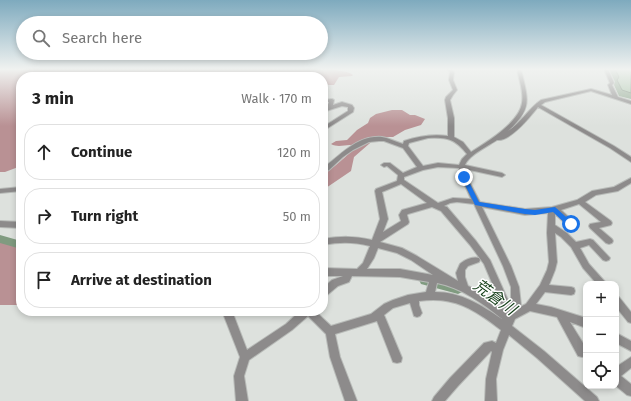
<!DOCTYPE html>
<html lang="en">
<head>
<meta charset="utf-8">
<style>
	:root { --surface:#fff; --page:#f2f2f2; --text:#222; --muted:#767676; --line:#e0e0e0 }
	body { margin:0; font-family:"Fira Sans","Noto Sans JP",sans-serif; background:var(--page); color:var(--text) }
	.controls { position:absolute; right:12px; bottom:12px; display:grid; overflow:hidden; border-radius:8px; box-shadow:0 2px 6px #0003 }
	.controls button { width:36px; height:36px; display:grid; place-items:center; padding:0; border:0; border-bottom:1px solid var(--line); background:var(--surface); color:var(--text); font:20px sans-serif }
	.stop { position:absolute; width:12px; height:12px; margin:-9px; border:3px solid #1a73e8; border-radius:50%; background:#fff }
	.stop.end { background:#1a73e8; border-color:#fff; box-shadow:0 1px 4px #0008 }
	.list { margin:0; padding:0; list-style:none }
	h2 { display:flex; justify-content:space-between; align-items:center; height:52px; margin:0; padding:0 16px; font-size:17px }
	h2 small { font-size:13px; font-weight:400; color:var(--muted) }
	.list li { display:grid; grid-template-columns:26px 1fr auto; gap:12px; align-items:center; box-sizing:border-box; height:56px; margin:0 8px 8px; padding:0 8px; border:1px solid var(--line); border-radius:16px }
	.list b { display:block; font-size:15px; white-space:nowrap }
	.list em { font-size:13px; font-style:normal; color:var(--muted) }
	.icon { flex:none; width:22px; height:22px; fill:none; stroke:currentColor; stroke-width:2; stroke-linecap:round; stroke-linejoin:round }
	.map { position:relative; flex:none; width:631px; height:401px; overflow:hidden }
	.search { position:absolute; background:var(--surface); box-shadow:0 2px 6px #0003; left:16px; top:16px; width:312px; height:44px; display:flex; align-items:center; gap:10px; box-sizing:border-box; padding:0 14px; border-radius:22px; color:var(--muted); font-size:15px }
	.panel { position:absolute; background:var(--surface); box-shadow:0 2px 6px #0003; left:16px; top:72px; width:312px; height:244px; border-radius:16px }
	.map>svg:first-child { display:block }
</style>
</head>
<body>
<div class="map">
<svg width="631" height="401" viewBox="0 0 631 401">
	<rect width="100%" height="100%" fill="#dde1dd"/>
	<!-- forest -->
	<g fill="#b99194">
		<path d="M0,69H333C340,72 347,70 353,75L352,76L339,77L334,85H328L323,77H21V166L5,172H0Z"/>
		<path d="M392,110H402L410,115H415L425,119L421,125L405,130L393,137H377L354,157L351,171L323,190V174C336,167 345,156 357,147C349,142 340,149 331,144L336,141L347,140L357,130L368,123L370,118L376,114Z"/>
		<polygon points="0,241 21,247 21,305 0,305"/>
	</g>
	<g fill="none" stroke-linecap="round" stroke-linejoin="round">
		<!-- river -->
		<g fill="#809b80" fill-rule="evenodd">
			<polygon points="0,235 21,241 21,249 0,243"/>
			<polygon points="425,275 458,282 462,284 464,288 462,292 458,294 421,284 419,280 421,276"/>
		</g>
		<defs>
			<g id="street">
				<path d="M446,69H451L454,72L453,80L457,90L453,95L450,100L454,118V137L463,142L471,152C487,142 519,123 522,103C524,92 519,80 517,69H521C528,100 533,108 508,131C521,123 528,109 541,100L591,89L612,95L608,85L610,83L604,69H608L614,83L612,85L618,97L631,101V104L591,91L545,102L541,105L614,146L631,157V162L610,148L538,107C530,117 510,142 497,140C488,146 469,155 465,165L502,173L505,175L502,177L465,169L467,177L480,202L525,209L552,207L577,200L592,191L614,187L631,178V183L618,191L596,195L585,202L611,221L612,223L611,225L599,228L612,239L613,241L612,243L609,244L606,243L590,228L589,226L590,224L601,222L579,204L561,210L574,222L575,224L574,226H568L555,214V225L567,233L576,242L590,239L593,240L610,258L609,260L606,261L603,260L589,245L580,248L589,264L607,284H597L583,268L571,247L561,237L555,233L557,262L555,270L549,285L571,287L574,288L575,291L574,294L571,295L545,292L536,304L551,307L586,318V328L570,322L586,348V356L582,357L578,356L557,317L530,311L515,319L512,326L544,351L597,397L599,401H585L537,358L509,335L503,350L496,379L497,401H485L486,379L492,352L491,351L458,386L445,401H432L434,397L450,378L484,343L492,341L496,343L501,330C474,309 454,296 419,301V305L422,313L420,316L417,317L414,316L410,303L393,308L384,315L402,358L401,362L397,363L393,362L377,321L335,334L340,357L357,401H345L330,357L326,334L308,316L292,330L249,360L244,376L248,401H236L234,376L240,357L222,311H232L247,350L286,324L300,311H315L331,326L371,314L384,304L393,300L408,295L426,292L429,282L400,277L352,276L349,282L338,286L326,296L323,297V288L332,280L343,276H323V268L357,269L363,263L370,246C352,242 341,242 323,245V239C342,236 353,236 372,240L380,219L375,191L376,189L397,181L398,175L387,166L384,167L381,165L384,163H390L403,173L417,167L403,148L384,141H379L369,142L353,150L343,157L329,170L323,173V168C341,155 357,135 382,137C389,138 396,142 403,144L404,141C419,136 433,134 448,136V118L445,100L446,97L453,90L449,80L450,72ZM428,138C448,137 455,139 467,154L462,159L459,165L438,163L423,166L408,146L409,143ZM438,167L459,168L461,177L471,199L453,198L438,203L404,180V177L423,170ZM401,184L427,203L402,210L399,215L401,221L383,232L388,219L382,192ZM457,202L474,204L503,266L511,287V303L507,298L490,260L476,241L447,207L444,206L450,203ZM432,207L441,211L470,245L484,264L501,304L507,311L481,292L468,286L465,277V270L468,266L479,262L480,260L479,258C473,256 464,260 460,264L456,273L458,281L417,256L402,248L380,242L408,224L409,222L407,215L408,214ZM482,207L525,215L548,213L547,233L549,262L547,270L540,285L526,304L520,307L521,305L519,287L511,266ZM378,248L397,253L411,260L433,275L400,269H367L374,258ZM437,283C462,288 482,303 502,319C481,305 461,292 435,292Z"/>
				<polygon points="332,99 334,100 333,105 342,102 352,105 354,108 353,112 323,131 323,127 348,111 348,107 342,106 323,112 323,108 327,107 329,102 323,102 323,100"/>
				<polygon points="21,187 21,191 0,193 0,189"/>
				<polygon points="0,221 21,222 21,228 0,227"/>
				<polygon points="616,296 619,297 631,312 631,323 628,322 616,307"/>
				<polygon points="616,333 631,341 631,351 616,343"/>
				<polygon points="631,357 631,368 621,376 631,384 631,396 627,395 616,386 616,367"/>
			</g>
		</defs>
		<!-- street casing -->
		<use href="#street" stroke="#b8bbb8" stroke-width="2"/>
		<!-- street -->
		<use href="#street" fill="#8d8b8b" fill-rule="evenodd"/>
	</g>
	<!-- wall -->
	<polygon fill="#90a890" points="609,69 631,69 631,99 619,96 614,85 615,82"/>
	<!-- building -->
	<polygon fill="#a7c3a7" stroke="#758875" points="615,69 631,69 631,93 622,90 617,80 619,77"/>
	<!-- sky -->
	<linearGradient id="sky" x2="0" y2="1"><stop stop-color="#7eaabe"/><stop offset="0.55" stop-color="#f0f2f0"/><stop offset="1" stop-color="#f0f2f0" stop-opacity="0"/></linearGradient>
	<rect width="631" height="126" fill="url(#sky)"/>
	<!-- route -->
	<polygon fill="#1a73e8" points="462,176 466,176 479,202 525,209 535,210 555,207 574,224 573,226 568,226 553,212 535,215 525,214 475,205 461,177"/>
	<g text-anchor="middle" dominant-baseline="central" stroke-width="3" stroke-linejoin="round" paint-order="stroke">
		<!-- near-water labels -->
		<g font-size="16" font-style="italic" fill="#113b15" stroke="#fff">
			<text transform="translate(495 297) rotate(36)">荒倉川</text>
		</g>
	</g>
</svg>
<div class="controls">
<button>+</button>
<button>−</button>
<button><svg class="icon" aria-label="locate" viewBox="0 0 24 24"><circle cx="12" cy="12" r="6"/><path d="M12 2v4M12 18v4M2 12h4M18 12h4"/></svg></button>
</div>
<div class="stop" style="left:571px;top:224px"></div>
<div class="stop end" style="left:464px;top:177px"></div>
<div class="search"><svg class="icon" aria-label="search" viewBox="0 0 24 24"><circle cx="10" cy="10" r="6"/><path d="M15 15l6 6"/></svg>Search here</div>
<section class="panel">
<h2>3 min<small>Walk · 170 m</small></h2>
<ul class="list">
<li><svg class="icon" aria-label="ahead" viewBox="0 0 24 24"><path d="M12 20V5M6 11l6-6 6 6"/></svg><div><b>Continue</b></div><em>120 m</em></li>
<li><svg class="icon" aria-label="right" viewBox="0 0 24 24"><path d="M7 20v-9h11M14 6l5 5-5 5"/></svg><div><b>Turn right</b></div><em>50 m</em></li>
<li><svg class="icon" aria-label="arrive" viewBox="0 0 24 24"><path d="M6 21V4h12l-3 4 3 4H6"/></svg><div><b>Arrive at destination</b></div></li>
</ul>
</section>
</div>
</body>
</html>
